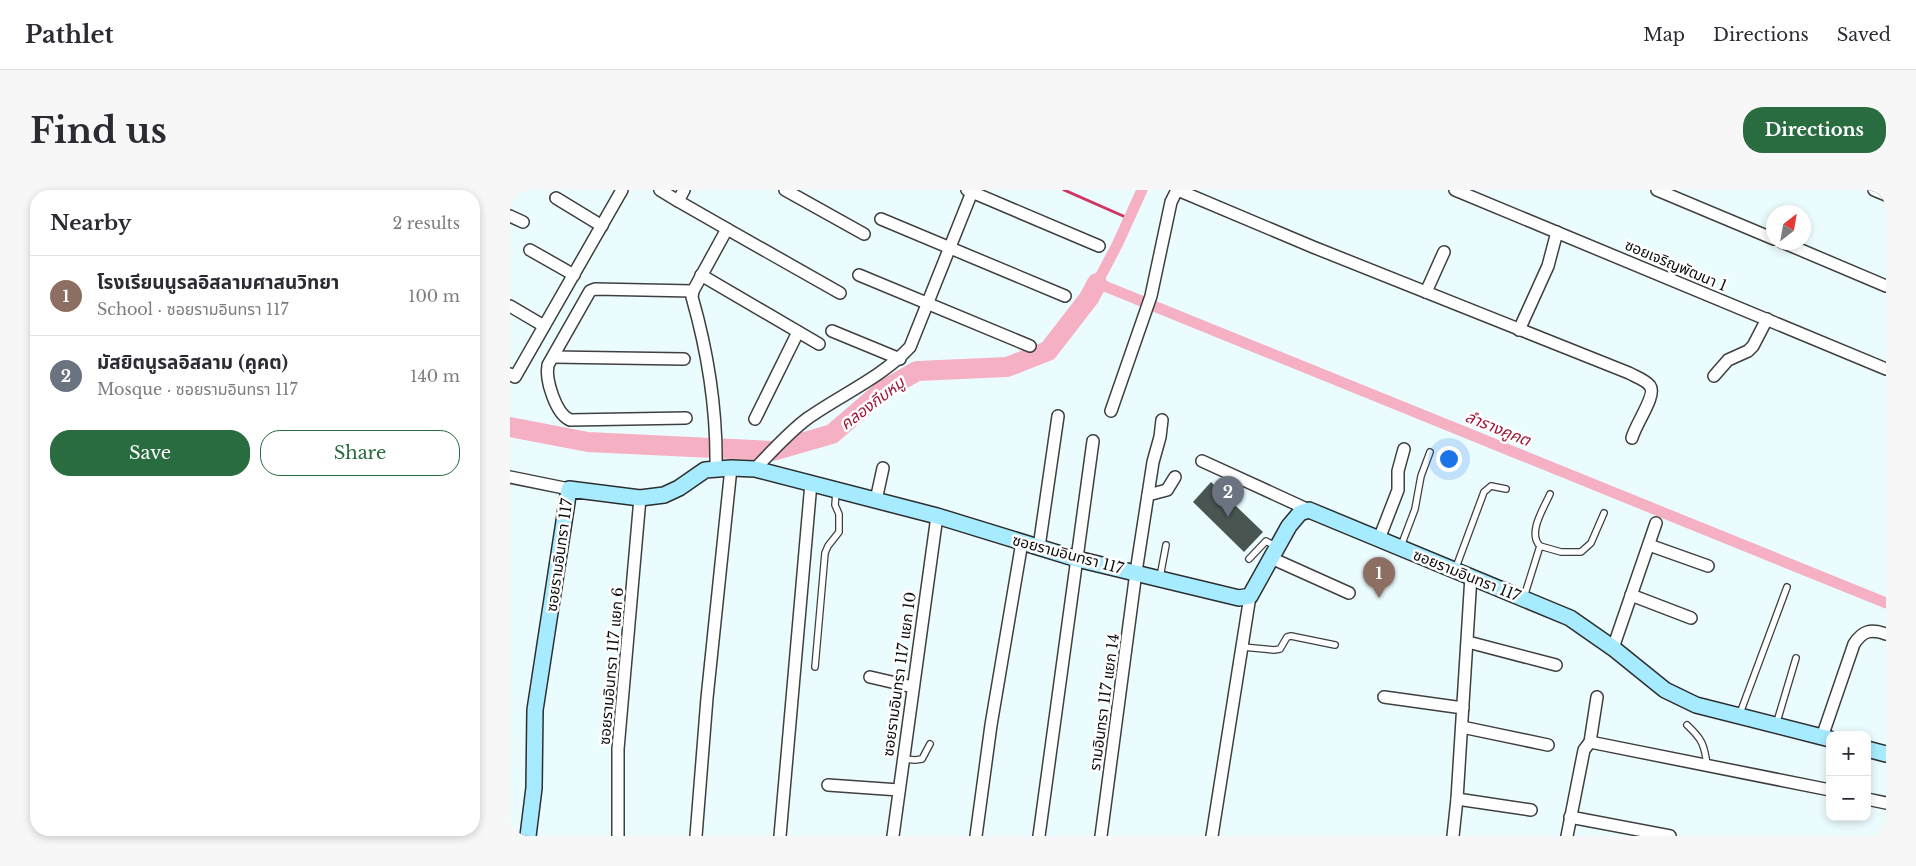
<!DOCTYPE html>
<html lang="en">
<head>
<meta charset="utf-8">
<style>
	:root { --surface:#fff; --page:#f7f7f7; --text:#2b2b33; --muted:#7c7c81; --line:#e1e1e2; --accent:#286c40 }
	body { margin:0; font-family:"Libre Baskerville","Noto Sans Thai",serif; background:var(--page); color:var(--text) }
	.controls { position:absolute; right:15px; bottom:15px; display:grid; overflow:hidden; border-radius:10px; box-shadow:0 2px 8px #0003 }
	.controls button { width:45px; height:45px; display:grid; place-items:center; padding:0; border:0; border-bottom:1px solid var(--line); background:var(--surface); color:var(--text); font:25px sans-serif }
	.compass { position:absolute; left:1256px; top:15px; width:45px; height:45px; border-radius:50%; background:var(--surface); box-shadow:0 2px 8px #0003; rotate:31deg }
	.you { position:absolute; left:938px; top:268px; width:18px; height:18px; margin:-12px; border:4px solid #fff; border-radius:50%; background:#1a73e8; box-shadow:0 0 0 8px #1a73e833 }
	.badge { display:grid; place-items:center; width:32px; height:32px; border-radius:50%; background:var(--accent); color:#fff; font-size:16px; font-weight:700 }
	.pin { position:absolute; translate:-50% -41px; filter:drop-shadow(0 1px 2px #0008) }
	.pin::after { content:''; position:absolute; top:26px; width:18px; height:15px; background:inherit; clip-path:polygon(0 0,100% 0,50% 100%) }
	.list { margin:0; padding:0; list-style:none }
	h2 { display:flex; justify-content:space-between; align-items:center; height:65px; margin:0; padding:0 20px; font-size:21px }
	h2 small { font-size:16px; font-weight:400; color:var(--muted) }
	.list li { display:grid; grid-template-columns:32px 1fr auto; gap:15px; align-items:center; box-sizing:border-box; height:80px; padding:0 20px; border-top:1px solid var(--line) }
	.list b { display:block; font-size:19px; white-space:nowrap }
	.list p { margin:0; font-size:16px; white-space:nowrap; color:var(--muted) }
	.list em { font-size:16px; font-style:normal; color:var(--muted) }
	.actions { display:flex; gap:10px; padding:15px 20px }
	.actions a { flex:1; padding:11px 0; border:1px solid var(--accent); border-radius:20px; text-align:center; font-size:18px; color:var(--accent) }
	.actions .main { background:var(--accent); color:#fff }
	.map { position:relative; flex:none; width:1376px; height:646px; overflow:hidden; border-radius:20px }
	header { display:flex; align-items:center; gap:30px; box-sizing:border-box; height:70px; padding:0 25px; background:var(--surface); border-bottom:1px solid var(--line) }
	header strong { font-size:24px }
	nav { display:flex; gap:28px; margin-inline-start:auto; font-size:18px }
	.intro { display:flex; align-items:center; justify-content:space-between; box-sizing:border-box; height:120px; padding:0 30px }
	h1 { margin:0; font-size:35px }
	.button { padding:12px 22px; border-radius:20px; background:var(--accent); color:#fff; font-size:18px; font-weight:700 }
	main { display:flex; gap:30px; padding:0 30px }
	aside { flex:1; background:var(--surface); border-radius:20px; box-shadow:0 2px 8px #0003 }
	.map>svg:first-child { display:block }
</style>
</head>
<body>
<header>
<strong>Pathlet</strong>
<nav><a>Map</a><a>Directions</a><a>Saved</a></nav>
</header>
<div class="intro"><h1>Find us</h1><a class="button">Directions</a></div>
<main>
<aside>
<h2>Nearby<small>2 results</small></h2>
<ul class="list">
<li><span class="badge" style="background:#8d6e63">1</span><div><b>โรงเรียนนูรลอิสลามศาสนวิทยา</b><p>School · ซอยรามอินทรา 117</p></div><em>100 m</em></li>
<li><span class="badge" style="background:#6b7280">2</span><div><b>มัสยิตนูรลอิสลาม (คูคต)</b><p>Mosque · ซอยรามอินทรา 117</p></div><em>140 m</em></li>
</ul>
<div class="actions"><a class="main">Save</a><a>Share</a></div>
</aside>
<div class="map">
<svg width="1376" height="646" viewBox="0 0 1376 646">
	<rect width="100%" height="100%" fill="#ebfcff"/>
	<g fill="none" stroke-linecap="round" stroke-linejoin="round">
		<!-- stream -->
		<polyline stroke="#ce365f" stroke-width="3" points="554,0 620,29"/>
		<!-- canal -->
		<polyline stroke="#f6b0c4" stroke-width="11" points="632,0 607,55 587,93 1376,413"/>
		<!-- river -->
		<polyline stroke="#f6b0c4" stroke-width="20" points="0,237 78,252 263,261 322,244 372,201 407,181 497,177 538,161 579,108 587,93"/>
	</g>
	<!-- building -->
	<polygon fill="#485551" points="701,292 753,342 734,362 683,312"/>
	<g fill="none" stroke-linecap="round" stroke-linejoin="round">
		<defs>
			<g id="lane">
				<polyline points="891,356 905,319 911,286 920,262"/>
				<polyline points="1030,356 1051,362 1071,362 1081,353 1094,323"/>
				<polyline points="739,369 756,351 767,357"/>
				<polyline points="945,380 974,302 981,296 996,299"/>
				<polyline points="650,387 656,355"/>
				<path d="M1014,407L1030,356C1017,343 1034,318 1040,304"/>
				<polyline points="733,457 764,460 770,459 777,447 781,446 825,455"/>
				<polyline points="305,477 315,363 318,356 329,342 329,324 325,315 326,302"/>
				<polyline points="1229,526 1277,397"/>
				<path d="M1177,535C1192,549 1194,554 1197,574"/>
				<polyline points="1266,535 1286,468"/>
				<polyline points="393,569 405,570 412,569 420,554"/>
			</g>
			<g id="street">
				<polyline points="150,0 168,11"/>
				<path d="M174,0L168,11L217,39L183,101L182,107C198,163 207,220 206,278"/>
				<polyline points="275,0 354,44"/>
				<polyline points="457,0 589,56"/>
				<polyline points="945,0 1376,179"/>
				<polyline points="1147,0 1264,49"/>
				<polyline points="1364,0 1376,5"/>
				<polyline points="46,8 92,36"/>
				<polyline points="0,26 13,32"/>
				<polyline points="371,29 555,106"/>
				<polyline points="217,39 330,103"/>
				<polyline points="1272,52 1376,96"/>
				<polyline points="20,60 64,85"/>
				<polyline points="191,85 309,154"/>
				<polyline points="349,85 520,156"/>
				<polyline points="916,102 934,62"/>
				<polyline points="0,116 34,136"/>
				<polyline points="1009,140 1038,76 1047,42"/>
				<polyline points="322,141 390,169"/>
				<polyline points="43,167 174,169"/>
				<polyline points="0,184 5,187 112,0"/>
				<polyline points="1204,186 1218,170 1238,161 1243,156 1257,129"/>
				<path d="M601,221L641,106L661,12L666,2L670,1L803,57L1119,183C1126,187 1136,190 1140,196C1147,205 1125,235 1122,248"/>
				<path d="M176,228L60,230C46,224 35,190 38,175L80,101L85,99L183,101"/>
				<polyline points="245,229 288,142"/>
				<polyline points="692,271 799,320"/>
				<path d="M245,279C261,262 279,242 298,228C332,204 371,188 400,157L462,2"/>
				<polyline points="0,287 59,299"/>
				<polyline points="638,305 657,300 665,287"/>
				<polyline points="366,310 373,278"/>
				<polyline points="869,349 888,300 888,281 894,259"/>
				<polyline points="1139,355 1198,376"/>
				<polyline points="529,357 548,226"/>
				<polyline points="761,368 839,403"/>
				<polyline points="1121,405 1181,428"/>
				<polyline points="958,452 1046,475"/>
				<polyline points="1103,458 1146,333"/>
				<polyline points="360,487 403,497"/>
				<polyline points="874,507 953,518"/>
				<polyline points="952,537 1038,555"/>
				<path d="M1312,547L1344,454C1353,440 1361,439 1376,444"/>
				<polyline points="1080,552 1320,600"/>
				<polyline points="318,595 389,600"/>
				<polyline points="947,609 1021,620"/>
				<polyline points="1357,609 1376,613"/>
				<polyline points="1060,627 1160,646"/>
				<polyline points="108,646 108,559 130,308"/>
				<polyline points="186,646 197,508 221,278"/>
				<polyline points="270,646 301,293"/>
				<polyline points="383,646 427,326"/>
				<polyline points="466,646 481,535 512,352"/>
				<polyline points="529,646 583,251"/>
				<polyline points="591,646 626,382 643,272 650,247 652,230"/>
				<polyline points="702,646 740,406"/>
				<polyline points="943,646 947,609 961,386"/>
				<polyline points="1057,646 1074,560 1080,552 1087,507"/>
			</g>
			<g id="secondary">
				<polyline points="1357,559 1376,564"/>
				<polyline points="18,646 24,598 25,520 59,299 130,308 154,305 169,298 195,280 221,278 245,279 427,326 567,369 729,408 740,406 779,336 790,323 799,320 1060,428 1103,458 1155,500 1186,515 1320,549"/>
			</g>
		</defs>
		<!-- lane casing -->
		<use href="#lane" stroke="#3f3f3f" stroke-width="8"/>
		<!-- street casing -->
		<use href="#street" stroke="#3f3f3f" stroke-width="14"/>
		<!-- secondary casing -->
		<use href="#secondary" stroke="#2e2e2e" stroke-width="18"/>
		<!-- lane -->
		<use href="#lane" stroke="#fff" stroke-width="5.5"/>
		<!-- street -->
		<use href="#street" stroke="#fff" stroke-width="11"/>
		<!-- secondary -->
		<use href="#secondary" stroke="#a6ebff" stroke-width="15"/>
	</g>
	<g text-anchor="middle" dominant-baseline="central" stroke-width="5" stroke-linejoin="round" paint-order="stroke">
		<!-- street labels -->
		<g font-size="15" fill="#0c0c0c" stroke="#fff">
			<text transform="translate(1166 75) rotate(23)">ซอยเจริญพัฒนา 1</text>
			<text transform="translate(558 364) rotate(15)">ซอยรามอินทรา 117</text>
			<text transform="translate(49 365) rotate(-82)">ซอยรามอินทรา 117</text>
			<text transform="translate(957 385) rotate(22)">ซอยรามอินทรา 117</text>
			<text transform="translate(101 476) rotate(-85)">ซอยรามอินทรา 117 แยก 6</text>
			<text transform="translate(389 484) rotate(-82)">ซอยรามอินทรา 117 แยก 10</text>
			<text transform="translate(594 512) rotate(-82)">รามอินทรา 117 แยก 14</text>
		</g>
		<!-- water labels -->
		<g font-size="16" font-style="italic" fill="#9e1535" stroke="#fff">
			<text transform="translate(362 213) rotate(-37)">คลองกีบหมู</text>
			<text transform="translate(988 238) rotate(22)">ลำรางคูคต</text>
		</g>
	</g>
</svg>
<div class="controls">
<button>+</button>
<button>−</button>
</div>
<svg class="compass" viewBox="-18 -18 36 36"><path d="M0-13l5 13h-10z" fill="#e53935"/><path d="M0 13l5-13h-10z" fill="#7c7c81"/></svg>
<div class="you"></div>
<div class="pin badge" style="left:869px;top:408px;background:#8d6e63">1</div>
<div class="pin badge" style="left:718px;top:327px;background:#6b7280">2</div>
</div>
</main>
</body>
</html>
